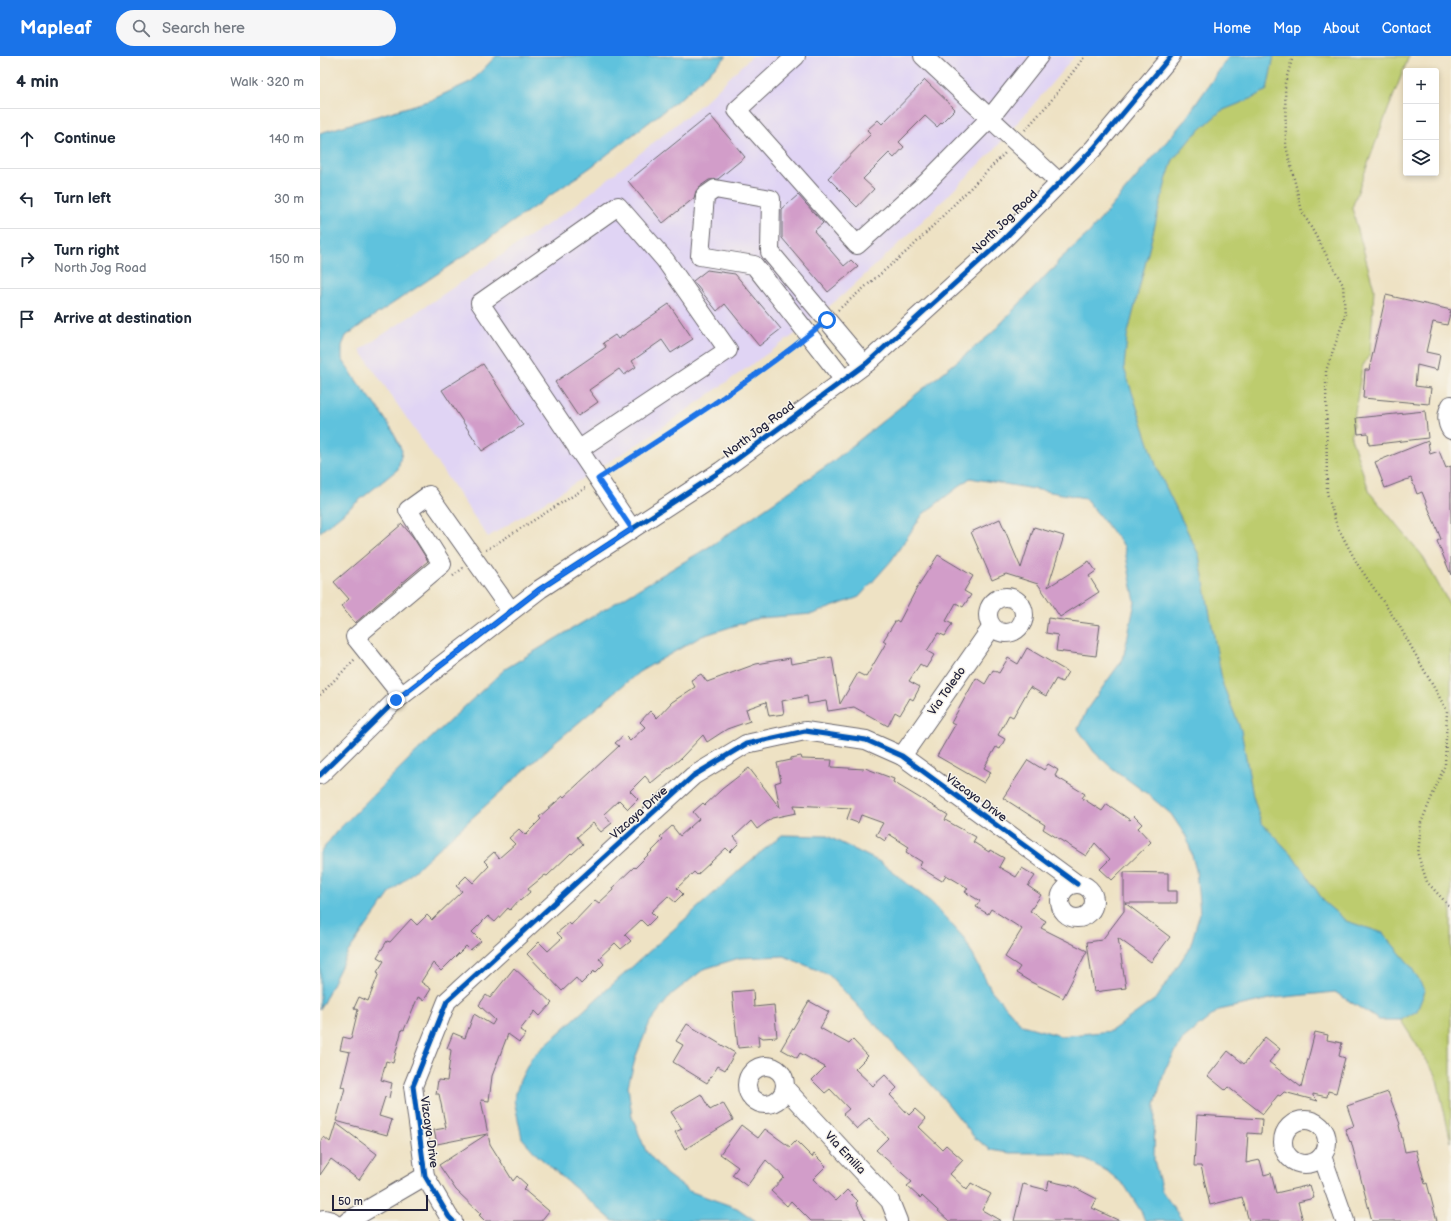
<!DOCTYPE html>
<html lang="en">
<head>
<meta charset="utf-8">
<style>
	:root { --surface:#fff; --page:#f6f6f7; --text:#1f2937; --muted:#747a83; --line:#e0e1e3; --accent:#1a73e8 }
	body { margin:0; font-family:"Balsamiq Sans",sans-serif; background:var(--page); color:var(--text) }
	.controls { position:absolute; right:12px; top:12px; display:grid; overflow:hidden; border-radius:4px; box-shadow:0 2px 6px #0003 }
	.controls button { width:36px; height:36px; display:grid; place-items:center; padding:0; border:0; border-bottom:1px solid var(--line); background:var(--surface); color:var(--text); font:20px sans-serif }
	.scale { position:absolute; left:12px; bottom:10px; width:96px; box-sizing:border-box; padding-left:4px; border:2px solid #22223b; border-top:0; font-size:11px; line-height:14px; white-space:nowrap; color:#22223b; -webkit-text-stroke:3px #f7f3e8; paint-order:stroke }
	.stop { position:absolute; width:12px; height:12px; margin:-9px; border:3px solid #1a73e8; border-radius:50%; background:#fff }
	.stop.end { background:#1a73e8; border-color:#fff; box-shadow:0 1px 4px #0008 }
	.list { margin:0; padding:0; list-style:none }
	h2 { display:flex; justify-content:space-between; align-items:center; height:52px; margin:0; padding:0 16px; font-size:17px }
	h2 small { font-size:13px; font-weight:400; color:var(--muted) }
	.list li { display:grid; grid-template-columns:26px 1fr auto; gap:12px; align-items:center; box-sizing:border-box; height:60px; padding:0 16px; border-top:1px solid var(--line) }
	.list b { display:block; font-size:15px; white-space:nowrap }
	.list p { margin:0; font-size:13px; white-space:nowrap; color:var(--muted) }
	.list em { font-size:13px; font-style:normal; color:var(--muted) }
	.icon { flex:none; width:22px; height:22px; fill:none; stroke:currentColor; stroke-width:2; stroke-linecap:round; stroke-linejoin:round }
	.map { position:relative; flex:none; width:1131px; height:1165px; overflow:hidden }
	header { display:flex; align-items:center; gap:24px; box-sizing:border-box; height:56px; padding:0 20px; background:var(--accent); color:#fff }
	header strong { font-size:19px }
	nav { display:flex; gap:22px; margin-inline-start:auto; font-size:14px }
	.search { width:280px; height:36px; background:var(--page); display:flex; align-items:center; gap:10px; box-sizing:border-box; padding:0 14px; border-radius:22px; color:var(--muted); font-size:15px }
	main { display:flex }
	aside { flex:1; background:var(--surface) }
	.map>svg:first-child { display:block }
</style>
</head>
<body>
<header>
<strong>Mapleaf</strong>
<div class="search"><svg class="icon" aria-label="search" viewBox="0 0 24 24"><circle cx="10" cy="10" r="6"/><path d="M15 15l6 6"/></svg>Search here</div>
<nav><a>Home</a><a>Map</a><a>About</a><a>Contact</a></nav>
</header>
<main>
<aside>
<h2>4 min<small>Walk · 320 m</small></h2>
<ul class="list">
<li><svg class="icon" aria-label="ahead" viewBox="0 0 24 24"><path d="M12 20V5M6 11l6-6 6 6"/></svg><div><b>Continue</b></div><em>140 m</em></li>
<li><svg class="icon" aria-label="left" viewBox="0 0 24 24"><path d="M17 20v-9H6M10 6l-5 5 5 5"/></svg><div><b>Turn left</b></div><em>30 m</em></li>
<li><svg class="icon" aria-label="right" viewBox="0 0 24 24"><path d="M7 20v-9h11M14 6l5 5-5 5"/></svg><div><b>Turn right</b><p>North Jog Road</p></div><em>150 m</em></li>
<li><svg class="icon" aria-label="arrive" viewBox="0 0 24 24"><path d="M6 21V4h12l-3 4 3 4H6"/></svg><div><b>Arrive at destination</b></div></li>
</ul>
</aside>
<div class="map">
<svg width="1131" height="1165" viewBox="0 0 1131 1165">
	<rect width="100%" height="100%" fill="#f7f3e8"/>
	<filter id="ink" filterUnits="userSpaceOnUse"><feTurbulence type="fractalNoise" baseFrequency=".025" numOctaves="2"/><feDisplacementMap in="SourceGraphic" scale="8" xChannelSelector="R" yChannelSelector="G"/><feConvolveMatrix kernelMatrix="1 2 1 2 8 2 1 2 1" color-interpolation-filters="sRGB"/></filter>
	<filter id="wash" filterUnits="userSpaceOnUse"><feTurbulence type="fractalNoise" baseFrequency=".012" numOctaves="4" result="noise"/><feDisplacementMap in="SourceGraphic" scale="16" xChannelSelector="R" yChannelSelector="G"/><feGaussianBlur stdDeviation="0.9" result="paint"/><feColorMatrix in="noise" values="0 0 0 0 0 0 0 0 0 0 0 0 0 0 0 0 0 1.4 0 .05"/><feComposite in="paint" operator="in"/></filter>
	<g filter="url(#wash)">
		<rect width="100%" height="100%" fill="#eee2c4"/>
		<!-- built -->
		<polygon fill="#e0d4f4" points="432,0 755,0 675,93 589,178 523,239 474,279 324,384 168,481 40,294 249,154 383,47"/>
		<!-- green -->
		<polygon fill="#bdcc6e" stroke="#707754" points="939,0 1089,0 1059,77 1032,152 1054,233 1050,298 1042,311 1031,382 1050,437 1102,499 1131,551 1131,1086 1116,1019 1062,935 971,854 783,312 829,129"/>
		<!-- water -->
		<g fill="#5fc2dd" stroke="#40728c">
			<polygon points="176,0 407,0 363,40 271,111 144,200 48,264 26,280 22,290 22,303 38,327 56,349 73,375 82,395 78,413 0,476 0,77 111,44 152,25"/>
			<polygon points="909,0 954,0 947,34 933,42 901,55 872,81 853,104 846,125 807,281 804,312 838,415 879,499 903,629 921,674 933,740 941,766 974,801 1005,847 1026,865 1063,877 1090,909 1105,935 1097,955 1081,964 1059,964 1015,936 955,942 899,954 864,982 845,1013 835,1049 834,1104 842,1135 863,1165 825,1165 822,1157 805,1130 787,1115 766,1104 742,1097 690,1097 671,1094 654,1081 620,1038 509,919 464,900 419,902 384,913 351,939 330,966 316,1000 308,1030 312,1061 326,1095 346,1118 369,1135 417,1152 436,1165 293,1165 217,1099 202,1082 194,1044 200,1024 212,1001 424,810 462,779 507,780 560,806 612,847 644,882 671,934 702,969 741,980 791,975 837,942 870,891 880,857 876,814 867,782 851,758 826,737 792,712 774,696 758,673 767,653 803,603 815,546 804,490 765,442 650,422 603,458 571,505 539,541 493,558 439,562 382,580 319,616 232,689 71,836 28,896 0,953 0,797 16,776 95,697 185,613 392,489 512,406 671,278 730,215 735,212 738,205 769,177 864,65"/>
		</g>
		<g id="blocks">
			<!-- building -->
			<g fill="#d29dc9">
				<polygon points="605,24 635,53 617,71 605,60 579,86 584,91 574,102 569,97 543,123 554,133 537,151 508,122 551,78 547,74 558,64 562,68"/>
				<polygon points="390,59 425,101 398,123 389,124 379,131 376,135 374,142 343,167 308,125"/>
				<polygon points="478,139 503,167 494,175 524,210 531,204 538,211 508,236 462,182 462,153"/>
				<polygon points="387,214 415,218 461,273 439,290 405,248 397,255 373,225"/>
				<polygon points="1066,239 1131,254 1127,269 1113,266 1106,296 1120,299 1117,314 1097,309 1095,330 1111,332 1109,348 1043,342 1045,314 1049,314"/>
				<polygon points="349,248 373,283 351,297 342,284 312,305 316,311 304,319 299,313 269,334 278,346 258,360 235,326 286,291 283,287 295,279 298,283"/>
				<polygon points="163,308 203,369 162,395 122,334"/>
				<polygon points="1105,355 1108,382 1049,389 1048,377 1038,378 1036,362"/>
				<polygon points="1108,385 1110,398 1119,395 1126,412 1131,410 1131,519 1117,485 1121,483 1102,436 1097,438 1091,422 1065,432 1055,406"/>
				<polygon points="680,463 701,512 714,471 744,480 728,531 769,505 776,515 769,520 779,536 740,561 718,528 686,518 672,524 651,476"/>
				<polygon points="82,468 93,481 108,505 35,567 21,550 29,543 14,526"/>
				<polygon points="618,499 653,520 644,535 651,539 643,551 636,547 626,565 632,568 625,580 618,577 607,595 614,599 606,612 600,608 589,625 600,631 593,644 590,642 580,659 575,656 568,670 534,651 508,655 506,645 488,648 487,640 462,645 464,658 449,660 446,646 426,653 430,665 407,673 387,686 383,679 360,703 331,727 325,720 310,735 318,743 308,753 299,744 284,758 292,767 281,776 273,767 257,781 263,788 252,798 251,797 227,820 225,819 208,833 210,836 200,845 199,844 190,854 188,852 175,866 168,860 152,876 161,885 150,894 146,890 121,915 113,907 101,926 111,933 104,944 98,941 84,974 82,973 73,1007 66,1005 61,1024 72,1027 69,1042 65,1041 59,1060 72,1064 67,1079 16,1065 25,1032 21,1031 30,996 20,994 23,981 31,983 38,954 34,952 39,941 48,945 59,917 57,916 64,905 57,901 67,885 70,886 91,863 97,869 107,859 112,864 142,835 136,830 146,820 153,827 169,810 164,805 174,796 179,802 195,788 189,782 199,773 205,779 221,763 219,761 243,740 244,741 299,690 295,687 304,679 310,685 325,671 320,666 330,655 337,662 352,646 375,631 371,624 381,618 387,626 436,608 470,602 471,608 512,601 520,648 538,617 546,621 566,587 563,585 576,564 579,566 598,530"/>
				<polygon points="728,562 780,569 776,600 736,595 738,579 726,577"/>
				<polygon points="707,592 748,616 742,626 736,623 726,640 710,631 693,661 689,659 678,679 685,683 680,693 676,691 664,712 671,716 664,727 617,700 635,669 631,667 656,622 665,628 673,614 679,617 688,602 698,608"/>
				<polygon points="481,700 482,703 512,704 511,711 544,713 545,712 574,723 573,726 628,759 625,764 656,781 653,786 669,796 670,794 684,802 679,811 696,821 702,812 715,820 708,830 721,839 710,855 726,865 721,872 767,895 743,942 709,925 696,917 700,911 685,901 702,873 671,853 668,858 656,851 660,845 645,836 648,832 626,819 622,825 599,811 602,806 586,796 589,791 569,778 565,785 556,779 563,767 541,759 538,767 527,763 531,752 474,749 476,757 452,762 437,773 431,765 414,781 419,787 410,796 406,792 377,819 374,816 357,832 363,838 355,846 348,840 331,856 336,861 327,870 321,864 305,879 311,885 301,893 295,887 279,902 284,908 275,917 274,915 261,928 256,922 242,935 207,898 219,886 228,895 242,882 237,877 249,867 251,869 275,844 279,847 293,834 292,832 314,811 315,812 343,784 340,781 352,770 360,780 379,763 373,756 383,747 385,749 402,733 429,712 460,752 455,727 461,725 457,707 471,704 471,702"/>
				<polygon points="708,704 724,714 728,708 738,714 735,720 765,738 762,742 782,755 787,748 810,764 814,760 822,768 818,772 831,786 792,824 780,813 790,803 775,787 766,800 723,773 725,769 683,742"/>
				<polygon points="804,816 848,817 848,835 857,835 857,847 805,847 850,881 831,906 798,882 806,932 774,936 767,886 782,884 804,855"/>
				<polygon points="194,912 232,947 220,960 215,955 200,974 206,978 199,986 188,978 172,1020 169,1045 161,1044 170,1088 193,1125 197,1120 207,1129 203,1133 229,1155 221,1165 165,1165 159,1159 161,1158 136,1134 119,1109 167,1078 117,1088 114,1074 126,1072 119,1038 116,1038 118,1024 127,1025 131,994 127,992 133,977 145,982 154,958 172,969 175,964 159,949 166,939 170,942"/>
				<polygon points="433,934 434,951 454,949 457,981 443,982 438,979 439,990 418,992 412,936"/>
				<polygon points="489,945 509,956 500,972 529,988 533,984 548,1000 535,1013 553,1030 565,1019 577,1032 570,1039 589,1059 595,1053 606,1063 599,1071 622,1093 626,1089 643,1104 630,1118 647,1134 651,1127 671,1138 662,1154 681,1165 629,1165 602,1140 600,1142 587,1130 592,1126 556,1094 568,1082 549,1062 537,1073 523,1058 529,1053 510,1033 505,1037 492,1024 505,1011 480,997 477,1002 461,993"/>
				<polygon points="367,968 415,997 405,1014 398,1010 387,1027 353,1006 363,989 356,985"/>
				<polygon points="995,976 1008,979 1007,984 1022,987 1019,1000 1025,1002 1016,1037 1008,1035 1007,1041 993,1038 993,1040 998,1045 964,1036 960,1040 958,1039 943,1058 908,1031 905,1034 888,1020 908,995 924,1008 945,981 960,993 949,1006 981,1031"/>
				<polygon points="1068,1036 1080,1068 1079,1069 1085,1096 1096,1094 1105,1128 1107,1127 1117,1165 1052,1165 1031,1085 1030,1086 1025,1073 1034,1070 1027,1050"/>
				<polygon points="381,1038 390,1054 403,1047 413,1064 365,1093 355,1076 362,1073 351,1056"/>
				<polygon points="877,1059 942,1063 941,1078 928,1077 926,1107 940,1104 944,1119 951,1117 956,1137 990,1129 994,1142 978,1146 983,1165 929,1165 922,1141 890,1149 881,1110 874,1110"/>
				<polygon points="16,1067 57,1098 39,1124 11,1103 0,1119 0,1086 4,1081 10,1086"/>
				<polygon points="421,1069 438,1082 445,1073 470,1091 476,1085 492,1101 494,1098 506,1110 493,1123 516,1145 527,1134 538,1145 536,1147 546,1165 491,1165 471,1145 467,1150 451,1135 464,1121 446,1104 427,1130 412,1119 418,1111 400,1098"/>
				<polygon points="729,1125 752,1130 777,1143 772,1152 800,1165 694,1165 703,1128 727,1134"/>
			</g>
		</g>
	</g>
	<g filter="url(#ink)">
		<use href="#blocks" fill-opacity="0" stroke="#69656b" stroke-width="1"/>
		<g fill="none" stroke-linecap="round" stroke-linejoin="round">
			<defs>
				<g id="minor">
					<polyline points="476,0 417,54 537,189 606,127 670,62 719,0"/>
					<polyline points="603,0 739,126"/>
					<polyline points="524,324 434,209 380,200 385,140 395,133 451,143 450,196 544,308"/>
					<path d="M1131,349C1126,358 1126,366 1131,374"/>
					<polyline points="258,394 408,294 345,204 298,150 160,247 312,473"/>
					<circle cx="686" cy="559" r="18"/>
					<polyline points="82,640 35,581 122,508 88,454 109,439 191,555"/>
					<polyline points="582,700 672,571"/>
					<polyline points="0,719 76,644 220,533 401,415 547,307 685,182 774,92 851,0"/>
					<circle cx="757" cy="845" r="17"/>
					<circle cx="446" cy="1029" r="19"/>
					<polyline points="465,1032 570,1145 578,1165"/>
					<circle cx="985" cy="1086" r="22"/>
					<polyline points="1002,1100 1025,1165"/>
					<polyline points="0,1164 4,1163 12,1165"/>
					<polyline points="28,1165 105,1120"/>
					<polyline points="133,1165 129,1161 105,1120 93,1030 127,945 373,720 426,688 485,675 546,684 582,700 757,828"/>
				</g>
			</defs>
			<!-- minor casing -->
			<use href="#minor" stroke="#69656b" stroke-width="20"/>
			<!-- path -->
			<g stroke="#69656b" stroke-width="2.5" stroke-dasharray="1 3" stroke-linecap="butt">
				<polyline points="973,0 965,27 966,90 982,155 1023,229 1025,260 1006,315 1007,437 1017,470 1038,509 1079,569 1127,655 1125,709 1101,767 1098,799 1107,826 1131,852"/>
				<polyline points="705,74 730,46 765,0"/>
				<polyline points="518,254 592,191 686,96"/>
				<polyline points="291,415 351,377 477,288"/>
				<polyline points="166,494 267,431"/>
				<polyline points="133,520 143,512"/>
				<polyline points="0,639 35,603"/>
			</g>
			<!-- minor -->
			<use href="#minor" stroke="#fff" stroke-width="18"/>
			<defs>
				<g id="cycleway">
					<polyline points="0,719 76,644 220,533 401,415 547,307 685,182 774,92 851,0"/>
					<polyline points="133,1165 129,1161 105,1120 93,1030 127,945 373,720 426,688 485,675 546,684 582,700 757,828"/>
				</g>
			</defs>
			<!-- cycleway casing -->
			<use href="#cycleway" stroke="#f7f3e8" stroke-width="8"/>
			<!-- cycleway -->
			<use href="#cycleway" stroke="#0057b8" stroke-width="5"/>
		</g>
	</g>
	<g fill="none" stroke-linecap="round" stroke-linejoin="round" filter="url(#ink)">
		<!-- route -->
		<path stroke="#1a73e8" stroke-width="5" d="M76,644L220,533L312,473L278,423C356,373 435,323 507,264"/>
	</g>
	<g text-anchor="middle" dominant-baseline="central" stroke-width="3" stroke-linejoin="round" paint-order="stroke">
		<!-- street labels -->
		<g font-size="12" fill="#22223b" stroke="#f7f3e8">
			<text transform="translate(685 166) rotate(-44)">North Jog Road</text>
			<text transform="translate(439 374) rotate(-37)">North Jog Road</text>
			<text transform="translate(627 635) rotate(-55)">Via Toledo</text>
			<text transform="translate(656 742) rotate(36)">Vizcaya Drive</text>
			<text transform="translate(319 757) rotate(-42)">Vizcaya Drive</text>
			<text transform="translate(109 1076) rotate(82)">Vizcaya Drive</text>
			<text transform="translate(525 1097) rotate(47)">Via Emilia</text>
		</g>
	</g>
</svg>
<div class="controls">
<button>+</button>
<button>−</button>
<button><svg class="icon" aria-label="layers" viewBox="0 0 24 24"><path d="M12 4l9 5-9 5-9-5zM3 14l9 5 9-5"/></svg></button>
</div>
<div class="scale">50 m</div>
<div class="stop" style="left:507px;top:264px"></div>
<div class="stop end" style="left:76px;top:644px"></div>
</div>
</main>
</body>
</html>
